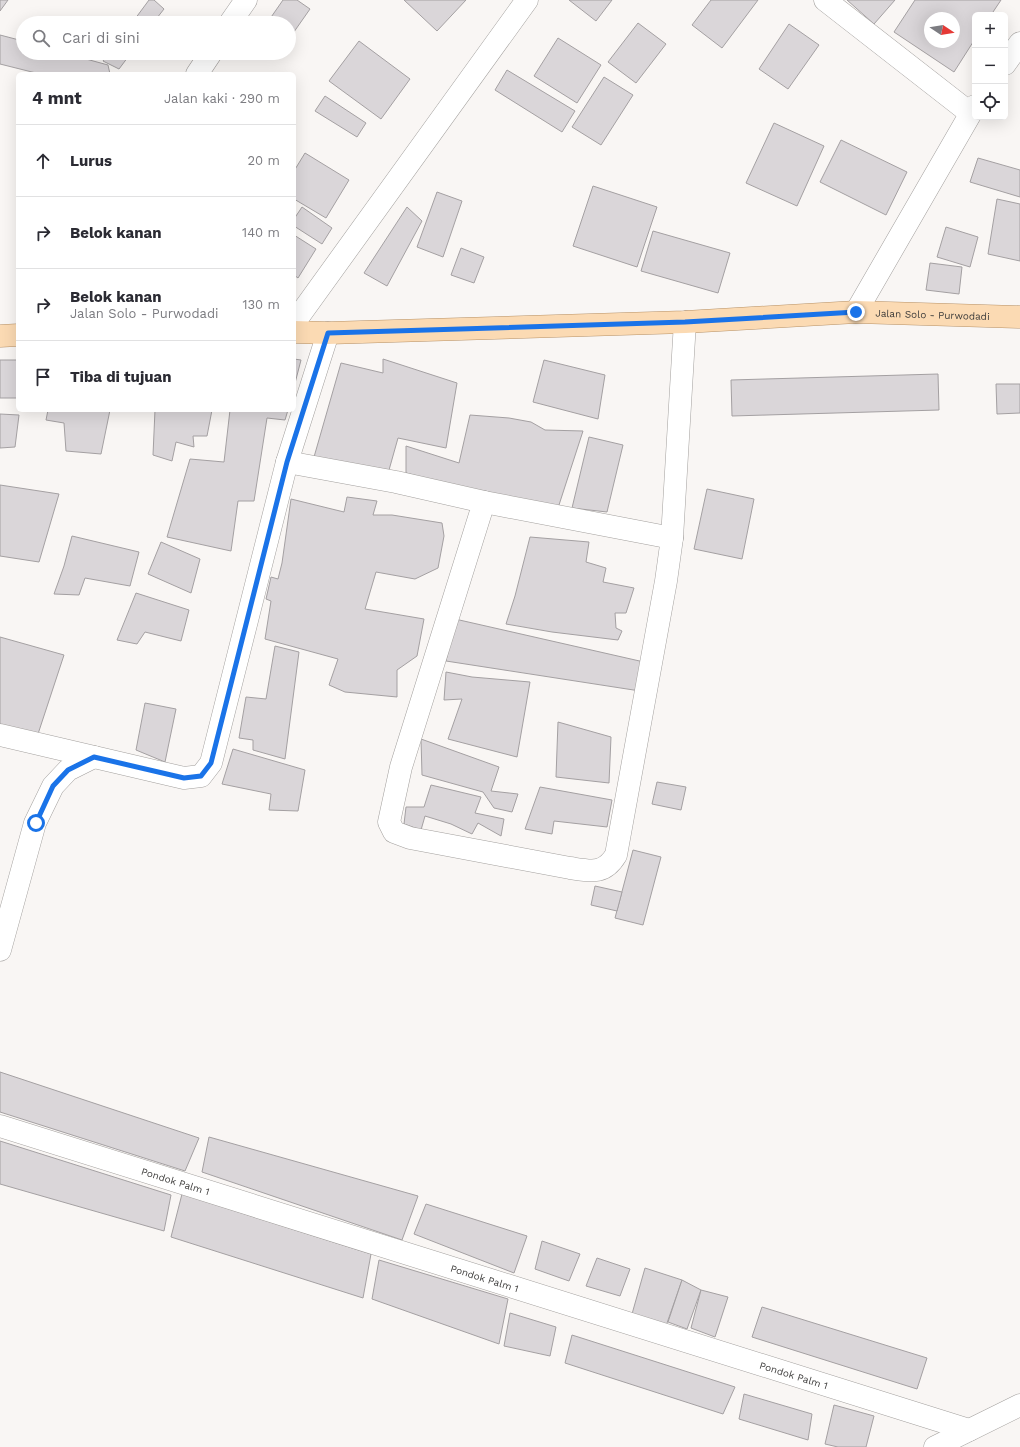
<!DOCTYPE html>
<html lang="id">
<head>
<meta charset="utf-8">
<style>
	:root { --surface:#fff; --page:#f2f2f3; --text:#2b2b33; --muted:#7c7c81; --line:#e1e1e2 }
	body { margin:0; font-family:"Work Sans",sans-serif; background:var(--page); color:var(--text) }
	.controls { position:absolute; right:12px; top:12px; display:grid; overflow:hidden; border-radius:6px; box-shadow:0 4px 16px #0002 }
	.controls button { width:36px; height:36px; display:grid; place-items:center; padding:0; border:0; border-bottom:1px solid var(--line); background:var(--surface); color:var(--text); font:20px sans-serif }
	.compass { position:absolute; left:924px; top:12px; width:36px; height:36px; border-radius:50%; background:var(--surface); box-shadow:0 4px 16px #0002; rotate:102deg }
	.stop { position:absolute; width:12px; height:12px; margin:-9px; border:3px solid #1a73e8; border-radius:50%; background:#fff }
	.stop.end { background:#1a73e8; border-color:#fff; box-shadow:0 1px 4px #0008 }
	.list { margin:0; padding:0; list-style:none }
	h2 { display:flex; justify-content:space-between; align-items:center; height:52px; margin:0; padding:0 16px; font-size:17px }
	h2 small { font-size:13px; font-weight:400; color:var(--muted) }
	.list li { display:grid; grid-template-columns:26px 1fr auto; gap:12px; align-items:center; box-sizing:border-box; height:72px; padding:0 16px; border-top:1px solid var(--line) }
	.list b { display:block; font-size:15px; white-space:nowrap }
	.list p { margin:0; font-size:13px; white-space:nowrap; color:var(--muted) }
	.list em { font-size:13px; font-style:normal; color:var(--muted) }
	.icon { flex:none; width:22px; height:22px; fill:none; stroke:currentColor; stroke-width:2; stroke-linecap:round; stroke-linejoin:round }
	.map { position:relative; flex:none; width:1020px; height:1447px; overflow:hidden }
	.search { position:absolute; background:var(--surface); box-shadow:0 4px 16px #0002; left:16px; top:16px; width:280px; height:44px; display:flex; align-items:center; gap:10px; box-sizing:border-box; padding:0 14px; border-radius:22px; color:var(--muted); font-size:15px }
	.panel { position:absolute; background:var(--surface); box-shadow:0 4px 16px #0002; left:16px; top:72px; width:280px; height:340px; border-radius:6px }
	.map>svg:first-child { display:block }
</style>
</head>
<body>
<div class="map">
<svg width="1020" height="1447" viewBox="0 0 1020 1447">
	<rect width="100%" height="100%" fill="#f9f6f4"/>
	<!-- building -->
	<g fill="#dad6d9" stroke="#a4a0a2" fill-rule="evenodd">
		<polygon points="0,0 8,0 0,11"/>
		<polygon points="149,0 154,0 164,9 153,23 132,23"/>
		<polygon points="283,0 297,0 310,9 289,39 289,23 267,23"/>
		<polygon points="404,0 466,0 437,31"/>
		<polygon points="569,0 612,0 596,21"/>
		<polygon points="711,0 758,0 722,48 692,25"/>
		<polygon points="847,0 895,0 874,24"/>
		<path d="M915,0H1001L991,15H975V39L954,72L894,32ZM930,18H954V42H930Z"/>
		<polygon points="638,23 666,44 636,83 608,62"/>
		<polygon points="789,24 819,45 788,89 759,69"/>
		<polygon points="0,35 23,41 23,53 64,53 108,65 110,74 40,74 0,64"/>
		<polygon points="558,38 601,65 577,103 534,76"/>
		<polygon points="359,41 410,79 381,119 329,81"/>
		<polygon points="109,53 131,53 119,69 103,61"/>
		<polygon points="507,70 575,111 562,132 495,90"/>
		<polygon points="604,77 633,95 601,145 572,127"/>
		<polygon points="325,96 366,123 357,137 315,111"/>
		<polygon points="774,123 824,146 797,206 746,183"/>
		<polygon points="841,140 907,172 886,215 820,182"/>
		<polygon points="305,153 349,180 326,218 294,199 294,171"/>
		<polygon points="978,158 1020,170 1020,197 970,182"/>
		<polygon points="593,186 657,207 637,267 573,246"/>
		<polygon points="437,192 462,201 443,257 417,247"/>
		<polygon points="997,199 1020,204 1020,261 988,254"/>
		<polygon points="302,207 332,228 322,244 294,226 294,219"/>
		<polygon points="407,207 422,221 387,286 364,273"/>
		<polygon points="946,227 978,237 970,267 937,257"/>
		<polygon points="653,231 730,253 718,293 641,271"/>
		<polygon points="294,235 316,249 298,278 294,275"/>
		<polygon points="461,248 484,257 474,283 451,275"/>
		<polygon points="930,263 962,267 959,294 926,290"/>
		<polygon points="294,359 301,360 294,387"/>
		<polygon points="383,359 457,383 446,448 398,438 389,470 314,457 341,363 383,373"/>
		<rect x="0" y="360" width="18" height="38"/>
		<polygon points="544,360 605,375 598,419 533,402"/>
		<polygon points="938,374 939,410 732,416 731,380"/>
		<polygon points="996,384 1020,384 1020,413 997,414"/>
		<polygon points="48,410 110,410 101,454 66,451 64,423 46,420"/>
		<polygon points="155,410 212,410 207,436 193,436 194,447 176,442 172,461 153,455"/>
		<polygon points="230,410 288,410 285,420 267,418 254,501 238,501 231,551 167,537 190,459 224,462"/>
		<polygon points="0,414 19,415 15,447 0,448"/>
		<polygon points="470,415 509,418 531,422 545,430 583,431 558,508 449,485 406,473 406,446 459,463"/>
		<polygon points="589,437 623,445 607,512 572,508"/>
		<polygon points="0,485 59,494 39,562 0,556"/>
		<polygon points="707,489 754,499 742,559 694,549"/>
		<polygon points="347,497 377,501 373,515 392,515 442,523 444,536 438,568 415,579 376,572 365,609 424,619 417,656 397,670 397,697 345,692 329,685 338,659 265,639 271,601 266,599 271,577 278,579 282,563 291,499 344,512"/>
		<polygon points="72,536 139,552 130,586 85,578 79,595 54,594 64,566"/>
		<polygon points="530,537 589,542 586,562 606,568 603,582 634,588 626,613 615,613 616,628 622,631 618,640 552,632 506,624 515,596"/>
		<polygon points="161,542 200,559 191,593 148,574"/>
		<polygon points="136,593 189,610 181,641 145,632 137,644 117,640"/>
		<polygon points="455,619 644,662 640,691 446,661"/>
		<polygon points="0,637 64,655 37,737 0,726"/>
		<polygon points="275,646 299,652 285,759 253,750 253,740 239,738 246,697 266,699"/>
		<polygon points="446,672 472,677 530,682 517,757 448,739 462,699 444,700"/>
		<polygon points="145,703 176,709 165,762 136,750"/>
		<polygon points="558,722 611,737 609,783 556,777"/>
		<polygon points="421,739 499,767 491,791 518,794 512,812 494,808 483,792 422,775"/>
		<polygon points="233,749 305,770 298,811 269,810 271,794 222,784"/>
		<polygon points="657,782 686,787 681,810 652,804"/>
		<polygon points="431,785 481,797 475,813 504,819 501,836 478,823 472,834 451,824 425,816 421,830 404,824 406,807 424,807"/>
		<polygon points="540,787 612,800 607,827 554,821 552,834 525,829"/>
		<polygon points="633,850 661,857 643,925 615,918"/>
		<polygon points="595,886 622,892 617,911 591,905"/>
		<polygon points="0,1072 199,1138 185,1171 0,1112"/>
		<polygon points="209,1137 418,1196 402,1240 202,1172"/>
		<polygon points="0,1141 171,1195 164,1231 0,1184"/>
		<polygon points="182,1194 371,1254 363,1298 171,1237"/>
		<polygon points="426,1204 527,1236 514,1273 414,1234"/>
		<polygon points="542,1241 580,1254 569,1281 535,1269"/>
		<polygon points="597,1258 630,1269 620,1296 586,1286"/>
		<polygon points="379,1260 508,1299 499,1344 372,1299"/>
		<polygon points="645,1268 682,1280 666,1326 632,1314"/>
		<polygon points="682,1280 701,1290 687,1329 668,1322"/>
		<polygon points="701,1290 728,1297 715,1337 691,1328"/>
		<polygon points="762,1307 927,1358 917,1389 752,1337"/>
		<polygon points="510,1313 556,1327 550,1356 504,1346"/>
		<polygon points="572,1335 735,1387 723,1414 565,1363"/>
		<polygon points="744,1394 812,1414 808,1440 739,1419"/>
		<polygon points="834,1405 874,1416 866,1447 838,1447 825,1444"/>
	</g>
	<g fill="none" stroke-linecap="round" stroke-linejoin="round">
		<defs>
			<g id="minor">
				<polyline points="825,0 970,113"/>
				<polyline points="230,23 246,0"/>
				<polyline points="1005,64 1020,43"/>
				<polyline points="197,74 211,53"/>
				<polyline points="856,312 975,106"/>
				<polyline points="294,323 527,0"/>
				<path d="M287,462L396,482L484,502L401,767L389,822L394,832L410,838L570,868C591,871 604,875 616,855L666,581L672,538L685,322"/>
				<polyline points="484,502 672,538"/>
				<polyline points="0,735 184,778 201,776 211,763 287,462 328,333"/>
				<polyline points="0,950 35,823 53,786 68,770 94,757"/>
				<path id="s1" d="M0,1126L969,1430"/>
				<polyline points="935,1447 1020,1405"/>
			</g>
			<g id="major">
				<path id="s2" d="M294,332L328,333L685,322L856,312L1020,317"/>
				<polyline points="0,336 18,335"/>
			</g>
		</defs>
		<!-- minor casing -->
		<use href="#minor" stroke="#a3a09e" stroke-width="23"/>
		<!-- major casing -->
		<use href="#major" stroke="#b79268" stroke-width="23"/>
		<!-- minor -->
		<use href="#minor" stroke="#fff" stroke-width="22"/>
		<!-- major -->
		<use href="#major" stroke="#fbdab3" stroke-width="22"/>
	</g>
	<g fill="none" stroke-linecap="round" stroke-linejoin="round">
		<!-- route -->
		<polyline stroke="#1a73e8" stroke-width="5" points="36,823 53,786 68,770 94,757 184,778 201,776 211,763 287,462 328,333 685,322 856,312"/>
	</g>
	<g text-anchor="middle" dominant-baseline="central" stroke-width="3" stroke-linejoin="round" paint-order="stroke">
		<!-- street labels -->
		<g font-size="10" fill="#3d3c3b" stroke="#fff">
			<text stroke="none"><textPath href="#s2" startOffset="639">Jalan Solo - Purwodadi</textPath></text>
			<text stroke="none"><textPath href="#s1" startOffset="184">Pondok Palm 1</textPath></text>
			<text stroke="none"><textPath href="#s1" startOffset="508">Pondok Palm 1</textPath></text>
			<text stroke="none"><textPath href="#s1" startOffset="832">Pondok Palm 1</textPath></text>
		</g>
	</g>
</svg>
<div class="controls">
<button>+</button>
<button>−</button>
<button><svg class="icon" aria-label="locate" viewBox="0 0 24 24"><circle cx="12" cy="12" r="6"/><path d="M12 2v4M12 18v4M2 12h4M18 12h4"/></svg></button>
</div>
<svg class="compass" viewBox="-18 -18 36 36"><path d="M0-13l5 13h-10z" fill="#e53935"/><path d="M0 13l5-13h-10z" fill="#7c7c81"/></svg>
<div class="stop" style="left:36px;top:823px"></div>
<div class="stop end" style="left:856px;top:312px"></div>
<div class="search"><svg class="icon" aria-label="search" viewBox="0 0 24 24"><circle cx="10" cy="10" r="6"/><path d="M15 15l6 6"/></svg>Cari di sini</div>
<section class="panel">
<h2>4 mnt<small>Jalan kaki · 290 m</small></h2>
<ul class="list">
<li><svg class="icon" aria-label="ahead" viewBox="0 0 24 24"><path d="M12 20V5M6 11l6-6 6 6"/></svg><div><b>Lurus</b></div><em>20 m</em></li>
<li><svg class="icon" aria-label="right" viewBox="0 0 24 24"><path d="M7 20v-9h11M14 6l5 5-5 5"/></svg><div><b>Belok kanan</b></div><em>140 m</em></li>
<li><svg class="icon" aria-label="right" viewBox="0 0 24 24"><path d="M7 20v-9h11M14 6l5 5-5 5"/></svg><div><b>Belok kanan</b><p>Jalan Solo - Purwodadi</p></div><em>130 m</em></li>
<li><svg class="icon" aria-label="arrive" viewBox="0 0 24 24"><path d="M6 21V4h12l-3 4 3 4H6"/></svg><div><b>Tiba di tujuan</b></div></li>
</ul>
</section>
</div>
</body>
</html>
